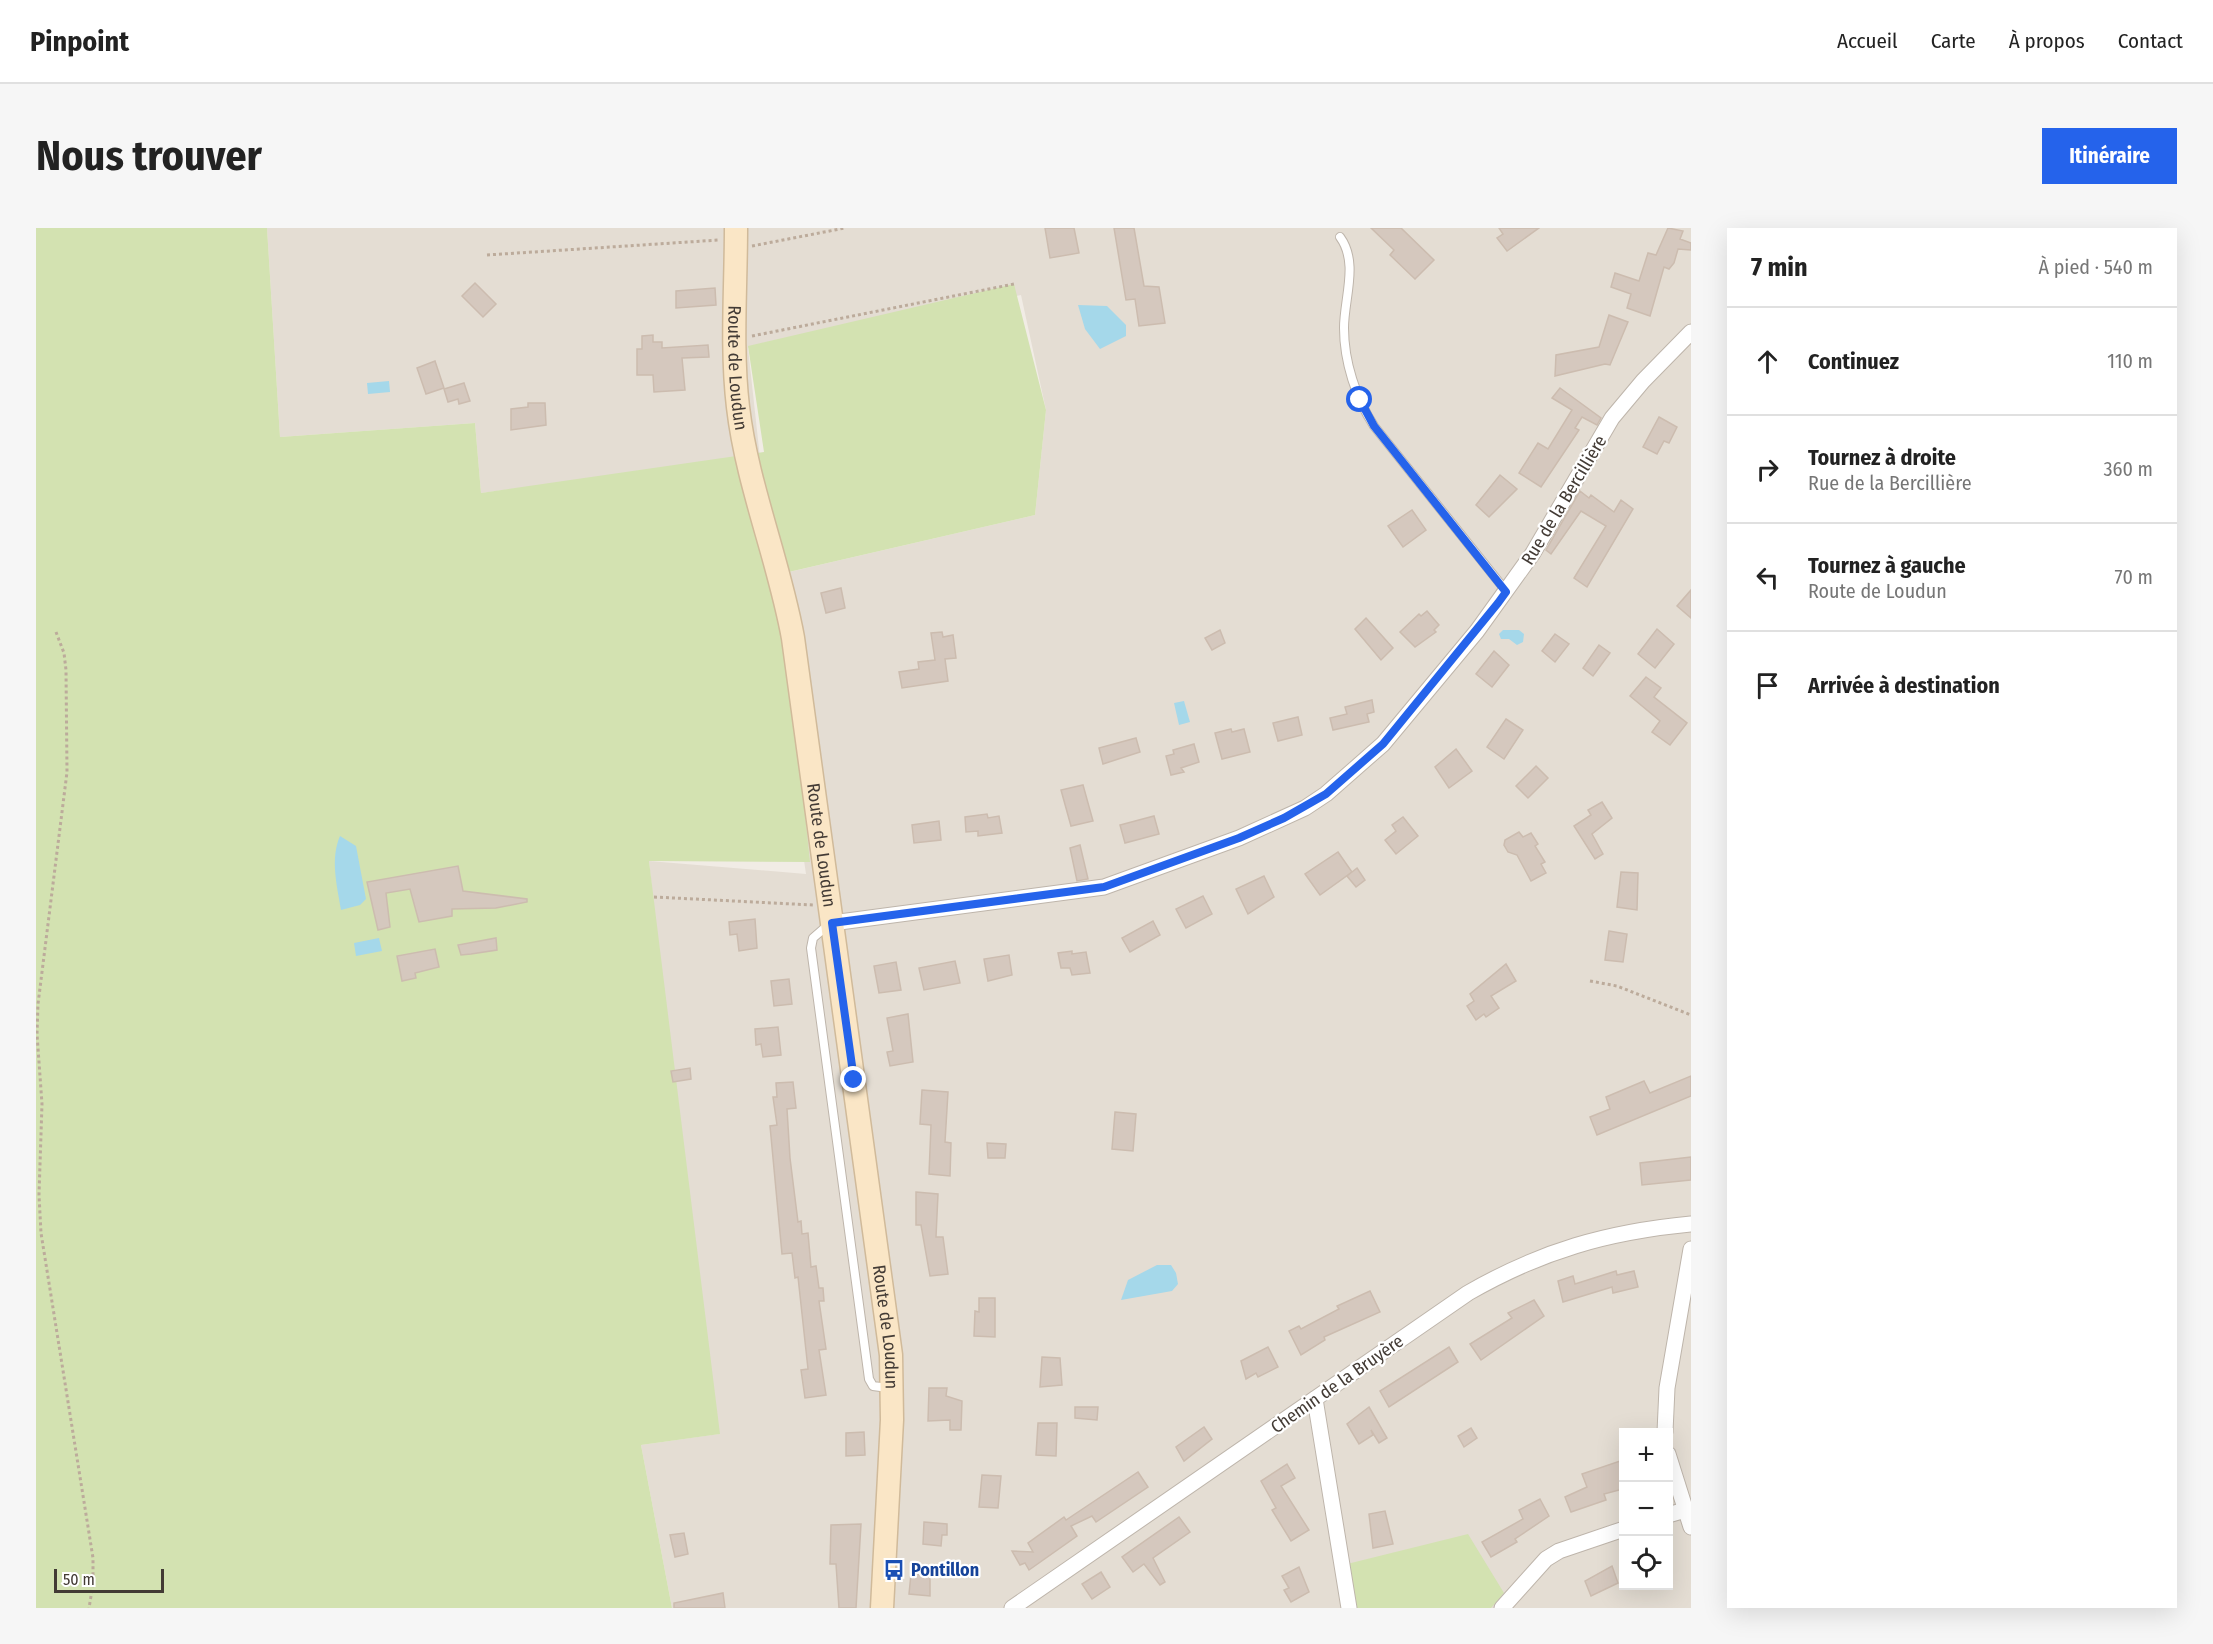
<!DOCTYPE html>
<html lang="fr">
<head>
<meta charset="utf-8">
<style>
	:root { --surface:#fff; --page:#f6f6f6; --text:#222; --muted:#767676; --line:#e0e0e0; --accent:#2563eb }
	body { margin:0; font-family:"Fira Sans Condensed",sans-serif; background:var(--page); color:var(--text) }
	.controls { position:absolute; right:18px; bottom:18px; display:grid; overflow:hidden; border-radius:0px; box-shadow:0 6px 24px #0002 }
	.controls button { width:54px; height:54px; display:grid; place-items:center; padding:0; border:0; border-bottom:2px solid var(--line); background:var(--surface); color:var(--text); font:30px sans-serif }
	.scale { position:absolute; left:18px; bottom:15px; width:110px; box-sizing:border-box; padding-left:6px; border:3px solid #433b35; border-top:0; font-size:16px; line-height:21px; white-space:nowrap; color:#433b35; -webkit-text-stroke:4px #fff; paint-order:stroke }
	.stop { position:absolute; width:18px; height:18px; margin:-14px; border:4px solid #2563eb; border-radius:50%; background:#fff }
	.stop.end { background:#2563eb; border-color:#fff; box-shadow:0 2px 6px #0008 }
	.list { margin:0; padding:0; list-style:none }
	h2 { display:flex; justify-content:space-between; align-items:center; height:78px; margin:0; padding:0 24px; font-size:26px }
	h2 small { font-size:20px; font-weight:400; color:var(--muted) }
	.list li { display:grid; grid-template-columns:39px 1fr auto; gap:18px; align-items:center; box-sizing:border-box; height:108px; padding:0 24px; border-top:2px solid var(--line) }
	.list b { display:block; font-size:22px; white-space:nowrap }
	.list p { margin:0; font-size:20px; white-space:nowrap; color:var(--muted) }
	.list em { font-size:20px; font-style:normal; color:var(--muted) }
	.icon { flex:none; width:33px; height:33px; fill:none; stroke:currentColor; stroke-width:2; stroke-linecap:round; stroke-linejoin:round }
	.map { position:relative; flex:none; width:1655px; height:1380px; overflow:hidden; border-radius:0px }
	header { display:flex; align-items:center; gap:36px; box-sizing:border-box; height:84px; padding:0 30px; background:var(--surface); border-bottom:2px solid var(--line) }
	header strong { font-size:28px }
	nav { display:flex; gap:33px; margin-inline-start:auto; font-size:21px }
	.intro { display:flex; align-items:center; justify-content:space-between; box-sizing:border-box; height:144px; padding:0 36px }
	h1 { margin:0; font-size:42px }
	.button { padding:15px 27px; border-radius:0px; background:var(--accent); color:#fff; font-size:21px; font-weight:700 }
	main { display:flex; gap:36px; padding:0 36px }
	aside { flex:1; background:var(--surface); border-radius:0px; box-shadow:0 6px 24px #0002 }
	.map>svg:first-child { display:block }
</style>
</head>
<body>
<header>
<strong>Pinpoint</strong>
<nav><a>Accueil</a><a>Carte</a><a>À propos</a><a>Contact</a></nav>
</header>
<div class="intro"><h1>Nous trouver</h1><a class="button">Itinéraire</a></div>
<main>
<div class="map">
<svg width="1655" height="1380" viewBox="0 0 1655 1380">
	<rect width="100%" height="100%" fill="#f1ece5"/>
	<!-- residential -->
	<path fill="#e4ddd3" fill-rule="evenodd" d="M231,0H1655V1380H636L605,1217L683,1206L635,843L613,633L770,646L727,350L999,287L1010,182L985,67L712,120L724,230L445,265L439,195L244,209ZM1588,1204H1632V1358H1588Z"/>
	<!-- green -->
	<g fill="#d3e2b1">
		<polygon points="0,0 231,0 244,209 439,195 445,265 728,224 712,118 978,56 1010,182 999,287 744,346 774,634 613,633 684,1206 605,1217 636,1380 0,1380"/>
		<polygon points="1432,1306 1468,1365 1455,1380 1318,1380 1311,1336"/>
	</g>
	<!-- water -->
	<g fill="#a5d8ea">
		<polygon points="1042,77 1071,78 1090,97 1090,108 1064,121 1049,101"/>
		<polygon points="353,153 354,164 332,166 331,155"/>
		<polygon points="1467,402 1483,402 1488,406 1487,414 1481,417 1473,411 1465,411 1463,406"/>
		<polygon points="1148,473 1154,494 1143,497 1138,475"/>
		<path d="M304,608L320,618L330,671L324,677L305,682C301,657 294,631 304,608Z"/>
		<polygon points="343,710 346,723 320,728 318,715"/>
		<polygon points="1121,1037 1135,1037 1140,1045 1142,1056 1136,1063 1085,1072 1092,1052"/>
	</g>
	<!-- building -->
	<g fill="#d5c8be" stroke="#ccbcaf" stroke-width="1.5">
		<polygon points="1009,0 1038,0 1043,25 1014,30"/>
		<polygon points="1078,0 1098,0 1108,58 1123,59 1129,95 1103,98 1099,71 1090,72"/>
		<polygon points="1335,0 1365,0 1398,32 1379,51 1354,27 1358,22"/>
		<polygon points="1463,0 1503,0 1471,23 1461,10 1467,6"/>
		<polygon points="1632,0 1647,3 1644,11 1655,15 1655,22 1642,21 1638,35 1633,41 1628,39 1614,88 1591,80 1595,66 1575,59 1579,45 1603,53 1612,25 1620,27"/>
		<polygon points="439,55 460,76 447,89 426,68"/>
		<polygon points="679,60 680,77 640,80 640,63"/>
		<polygon points="1573,87 1592,94 1574,137 1569,136 1519,148 1520,127 1563,119"/>
		<polygon points="617,107 617,114 626,114 626,120 672,117 673,129 646,130 649,162 618,164 617,147 601,147 601,121 606,121 606,108"/>
		<polygon points="399,133 408,160 390,166 381,140"/>
		<polygon points="428,155 434,173 423,176 422,171 412,174 408,161"/>
		<polygon points="1524,160 1565,190 1561,197 1546,189 1539,200 1543,202 1505,259 1483,245 1502,215 1512,221 1536,182 1516,170"/>
		<polygon points="492,175 509,175 510,197 475,202 475,181 492,179"/>
		<polygon points="1623,189 1641,199 1633,215 1628,213 1621,226 1607,219"/>
		<polygon points="1464,247 1481,261 1453,289 1440,277"/>
		<polygon points="1544,263 1553,270 1555,267 1578,284 1585,272 1597,281 1551,359 1538,350 1570,298 1545,283 1515,326 1510,322"/>
		<polygon points="1376,282 1390,302 1367,319 1352,298"/>
		<polygon points="805,360 809,380 790,385 785,365"/>
		<polygon points="1655,362 1655,390 1641,378"/>
		<polygon points="1391,383 1403,397 1398,402 1400,404 1379,419 1364,404 1383,386 1385,388"/>
		<polygon points="1330,390 1357,420 1345,432 1319,401"/>
		<polygon points="1621,401 1638,416 1619,440 1602,426"/>
		<polygon points="1184,402 1189,415 1176,422 1169,410"/>
		<polygon points="906,404 907,409 917,407 920,430 909,431 912,453 866,460 863,444 883,441 882,434 899,432 895,405"/>
		<polygon points="1519,406 1533,416 1519,434 1506,423"/>
		<polygon points="1563,417 1574,425 1557,448 1547,440"/>
		<polygon points="1458,423 1473,437 1456,459 1440,446"/>
		<polygon points="1610,449 1625,460 1618,469 1651,495 1634,517 1616,504 1624,493 1594,468"/>
		<polygon points="1336,472 1338,484 1331,486 1333,494 1297,502 1294,490 1311,486 1309,479"/>
		<polygon points="1262,489 1266,507 1242,513 1237,495"/>
		<polygon points="1470,491 1487,502 1468,531 1451,519"/>
		<polygon points="1195,501 1196,504 1208,501 1214,524 1186,531 1179,505"/>
		<polygon points="1100,510 1104,524 1067,536 1063,520"/>
		<polygon points="1158,516 1163,534 1145,540 1148,544 1135,547 1130,528 1138,526 1137,522"/>
		<polygon points="1420,521 1436,543 1413,560 1399,539"/>
		<polygon points="1500,538 1512,550 1492,570 1480,558"/>
		<polygon points="1047,557 1057,593 1035,598 1025,562"/>
		<polygon points="1566,574 1576,590 1556,606 1567,626 1559,631 1538,598 1555,587 1552,582"/>
		<polygon points="951,586 952,590 963,588 966,605 942,608 942,603 930,604 929,589"/>
		<polygon points="1118,588 1123,606 1089,615 1084,597"/>
		<polygon points="1367,589 1382,608 1360,626 1349,612 1360,603 1356,597"/>
		<polygon points="903,593 905,612 878,615 876,597"/>
		<polygon points="1483,604 1487,609 1495,605 1502,616 1499,618 1509,634 1505,636 1510,645 1495,653 1481,627 1472,624 1468,617 1469,612"/>
		<polygon points="1044,617 1052,651 1041,653 1034,620"/>
		<polygon points="1302,624 1316,644 1284,667 1269,646"/>
		<polygon points="422,638 427,663 491,671 491,674 460,680 416,681 416,688 383,694 374,661 350,665 354,699 342,702 331,654"/>
		<polygon points="1321,640 1329,652 1320,659 1311,648"/>
		<polygon points="1585,644 1602,645 1601,682 1581,679"/>
		<polygon points="1228,648 1238,669 1212,686 1200,661"/>
		<polygon points="1167,668 1176,686 1150,700 1140,681"/>
		<polygon points="719,691 721,720 703,723 701,706 694,707 693,694"/>
		<polygon points="1117,693 1124,707 1094,724 1086,710"/>
		<polygon points="1573,703 1591,706 1587,734 1569,732"/>
		<polygon points="460,710 461,722 435,726 425,727 422,717"/>
		<polygon points="399,721 403,739 379,745 380,750 366,753 361,728"/>
		<polygon points="1036,723 1036,726 1050,724 1054,745 1036,747 1034,740 1025,740 1022,725"/>
		<polygon points="973,727 976,747 952,753 948,731"/>
		<polygon points="919,733 924,755 888,762 883,740"/>
		<polygon points="860,734 865,762 843,765 838,738"/>
		<polygon points="1470,736 1480,753 1455,768 1463,780 1450,789 1448,786 1440,792 1431,778 1438,773 1434,766"/>
		<polygon points="753,751 756,776 738,778 735,753"/>
		<polygon points="872,786 877,834 854,838 851,824 857,823 851,790"/>
		<polygon points="742,799 745,827 727,829 725,816 720,817 719,801"/>
		<polygon points="654,840 655,851 637,854 635,843"/>
		<polygon points="1655,848 1655,868 1561,907 1554,889 1574,881 1570,869 1608,853 1614,865"/>
		<polygon points="757,854 760,880 751,881 754,930 762,994 765,993 766,1006 772,1005 775,1039 780,1038 783,1060 787,1060 788,1073 783,1073 790,1121 783,1122 790,1167 769,1170 765,1142 772,1141 762,1049 759,1050 756,1025 746,1026 734,898 741,897 737,869 741,869 740,855"/>
		<polygon points="886,862 912,864 909,914 915,915 914,948 893,946 895,897 884,896"/>
		<polygon points="1079,884 1100,886 1097,923 1076,921"/>
		<polygon points="951,915 970,916 969,930 952,930"/>
		<polygon points="1655,929 1655,952 1606,957 1604,935"/>
		<polygon points="880,964 902,966 900,1009 907,1009 912,1046 894,1048 885,997 880,997"/>
		<polygon points="1580,1043 1581,1047 1598,1043 1602,1059 1577,1065 1576,1059 1527,1074 1522,1053 1537,1048 1539,1056"/>
		<polygon points="1334,1063 1344,1084 1288,1109 1289,1112 1265,1127 1253,1103 1263,1098 1265,1101 1303,1081 1301,1078"/>
		<polygon points="943,1070 959,1070 959,1109 938,1108 939,1083 943,1084"/>
		<polygon points="1498,1072 1508,1088 1445,1132 1434,1116 1476,1090 1472,1085"/>
		<polygon points="1232,1119 1242,1139 1222,1149 1220,1145 1210,1151 1205,1133"/>
		<polygon points="1413,1119 1422,1134 1353,1179 1344,1163"/>
		<polygon points="1006,1129 1024,1130 1026,1157 1004,1159"/>
		<polygon points="893,1160 911,1160 910,1168 926,1173 925,1202 914,1202 914,1192 892,1193"/>
		<polygon points="1039,1179 1062,1179 1061,1192 1039,1190"/>
		<polygon points="1333,1179 1351,1210 1343,1215 1335,1202 1337,1207 1323,1216 1311,1196"/>
		<polygon points="1002,1195 1021,1195 1020,1228 1000,1227"/>
		<polygon points="1168,1199 1176,1211 1148,1233 1140,1219"/>
		<polygon points="1435,1200 1441,1210 1428,1219 1422,1208"/>
		<polygon points="828,1204 829,1227 810,1228 810,1205"/>
		<polygon points="1587,1232 1587,1261 1568,1266 1570,1272 1535,1284 1529,1269 1551,1259 1546,1246"/>
		<polygon points="1251,1236 1259,1250 1245,1258 1273,1302 1255,1313 1236,1282 1240,1280 1225,1253"/>
		<polygon points="1102,1244 1112,1259 1060,1294 1056,1288 1035,1298 1041,1308 993,1342 989,1335 984,1337 976,1323 997,1324 992,1315 1028,1289 1030,1292"/>
		<polygon points="946,1247 965,1248 962,1280 943,1279"/>
		<polygon points="1504,1271 1513,1288 1479,1311 1481,1314 1455,1329 1446,1314 1487,1291 1483,1282"/>
		<polygon points="1349,1283 1357,1316 1337,1320 1333,1286"/>
		<polygon points="1143,1289 1154,1304 1117,1330 1129,1354 1124,1357 1108,1336 1097,1344 1086,1329"/>
		<polygon points="888,1294 911,1296 911,1307 906,1307 905,1318 887,1316"/>
		<polygon points="825,1296 820,1380 803,1380 800,1336 794,1336 795,1297"/>
		<polygon points="648,1305 652,1326 639,1329 634,1307"/>
		<polygon points="1576,1338 1582,1355 1555,1368 1549,1353"/>
		<polygon points="1263,1339 1273,1364 1255,1374 1248,1362 1253,1360 1246,1348"/>
		<polygon points="1065,1344 1074,1359 1056,1371 1046,1356"/>
		<polygon points="875,1346 894,1348 894,1368 873,1366"/>
		<polygon points="687,1365 689,1380 638,1380 638,1375"/>
	</g>
	<g fill="none" stroke-linecap="round" stroke-linejoin="round">
		<defs>
			<g id="service">
				<path d="M1304,9C1323,35 1308,70 1308,100C1308,134 1320,170 1338,198L1470,363"/>
				<polyline points="792,697 777,710 775,720 833,1151 837,1158 852,1160"/>
			</g>
			<g id="minor">
				<polyline points="796,695 1068,659 1203,610 1269,580 1290,566 1347,516 1441,403 1497,325 1576,190 1607,153 1655,104"/>
				<polyline points="1279,1171 1313,1380"/>
				<polyline points="1629,1204 1631,1160 1655,1021"/>
				<polyline points="1632,1226 1655,1299"/>
				<polyline points="1632,1287 1649,1282"/>
				<path d="M976,1380L1432,1065C1505,1023 1571,1004 1655,996"/>
				<polyline points="1466,1380 1510,1331 1523,1323 1588,1301"/>
			</g>
			<g id="secondary">
				<path id="s1" d="M700,0C700,59 695,120 702,179C711,257 743,332 757,410L855,1127L856,1192L846,1380"/>
			</g>
		</defs>
		<!-- service casing -->
		<use href="#service" stroke="#beb5ab" stroke-width="10"/>
		<!-- minor casing -->
		<use href="#minor" stroke="#beb5ab" stroke-width="17"/>
		<!-- secondary casing -->
		<use href="#secondary" stroke="#d0ba9a" stroke-width="25"/>
		<!-- path -->
		<g stroke="#bcab9b" stroke-width="3" stroke-dasharray="3 3" stroke-linecap="butt">
			<polyline points="716,18 809,0"/>
			<polyline points="451,27 683,12"/>
			<polyline points="716,108 978,56"/>
			<polyline points="20,404 28,425 30,442 31,544 2,776 1,806 6,876 3,967 5,1005 57,1330 57,1356 53,1380"/>
			<polyline points="618,669 777,677"/>
			<polyline points="1554,753 1581,758 1655,787"/>
		</g>
		<!-- service -->
		<use href="#service" stroke="#fff" stroke-width="8"/>
		<!-- minor -->
		<use href="#minor" stroke="#fff" stroke-width="15"/>
		<!-- secondary -->
		<use href="#secondary" stroke="#fae6c6" stroke-width="22"/>
	</g>
	<g fill="none" stroke-linecap="round" stroke-linejoin="round">
		<!-- route -->
		<polyline stroke="#2563eb" stroke-width="8" points="818,852 796,695 1068,659 1203,610 1248,590 1290,566 1347,516 1462,375 1470,364 1338,198 1324,172"/>
	</g>
	<!-- icons -->
	<defs>
		<symbol id="bus-bare" viewBox="-9 -9 18 18"><path d="M-5-6H5V4H4V6H2V4H-2V6H-4V4H-5ZM-3.5-4V0h7V-4ZM-3.5 1.2v1.5H-2V1.2ZM2 1.2v1.5H3.5V1.2Z" fill="#1a4fb4" stroke="#fff" stroke-width="2.5" paint-order="stroke"/></symbol>
	</defs>
	<g fill-rule="evenodd">
		<use href="#bus-bare" x="843" y="1327" width="30" height="30"/>
	</g>
	<g text-anchor="middle" dominant-baseline="central" stroke-width="4.5" stroke-linejoin="round" paint-order="stroke">
		<!-- street labels -->
		<g font-size="18" fill="#433b35" stroke="#fff">
			<text stroke="none"><textPath href="#s1" startOffset="140">Route de Loudun</textPath></text>
			<text transform="translate(1528 272) rotate(-59)">Rue de la Bercillière</text>
			<text stroke="none"><textPath href="#s1" startOffset="626">Route de Loudun</textPath></text>
			<text stroke="none"><textPath href="#s1" startOffset="1112">Route de Loudun</textPath></text>
			<text transform="translate(1301 1156) rotate(-35)">Chemin de la Bruyère</text>
		</g>
		<!-- transit labels -->
		<g font-size="18" font-weight="bold" fill="#164399" stroke="#fff" text-anchor="start">
			<text x="875" y="1342">Pontillon</text>
		</g>
	</g>
</svg>
<div class="controls">
<button>+</button>
<button>−</button>
<button><svg class="icon" aria-label="locate" viewBox="0 0 24 24"><circle cx="12" cy="12" r="6"/><path d="M12 2v4M12 18v4M2 12h4M18 12h4"/></svg></button>
</div>
<div class="scale">50 m</div>
<div class="stop" style="left:1324px;top:172px"></div>
<div class="stop end" style="left:818px;top:852px"></div>
</div>
<aside>
<h2>7 min<small>À pied · 540 m</small></h2>
<ul class="list">
<li><svg class="icon" aria-label="ahead" viewBox="0 0 24 24"><path d="M12 20V5M6 11l6-6 6 6"/></svg><div><b>Continuez</b></div><em>110 m</em></li>
<li><svg class="icon" aria-label="right" viewBox="0 0 24 24"><path d="M7 20v-9h11M14 6l5 5-5 5"/></svg><div><b>Tournez à droite</b><p>Rue de la Bercillière</p></div><em>360 m</em></li>
<li><svg class="icon" aria-label="left" viewBox="0 0 24 24"><path d="M17 20v-9H6M10 6l-5 5 5 5"/></svg><div><b>Tournez à gauche</b><p>Route de Loudun</p></div><em>70 m</em></li>
<li><svg class="icon" aria-label="arrive" viewBox="0 0 24 24"><path d="M6 21V4h12l-3 4 3 4H6"/></svg><div><b>Arrivée à destination</b></div></li>
</ul>
</aside>
</main>
</body>
</html>
